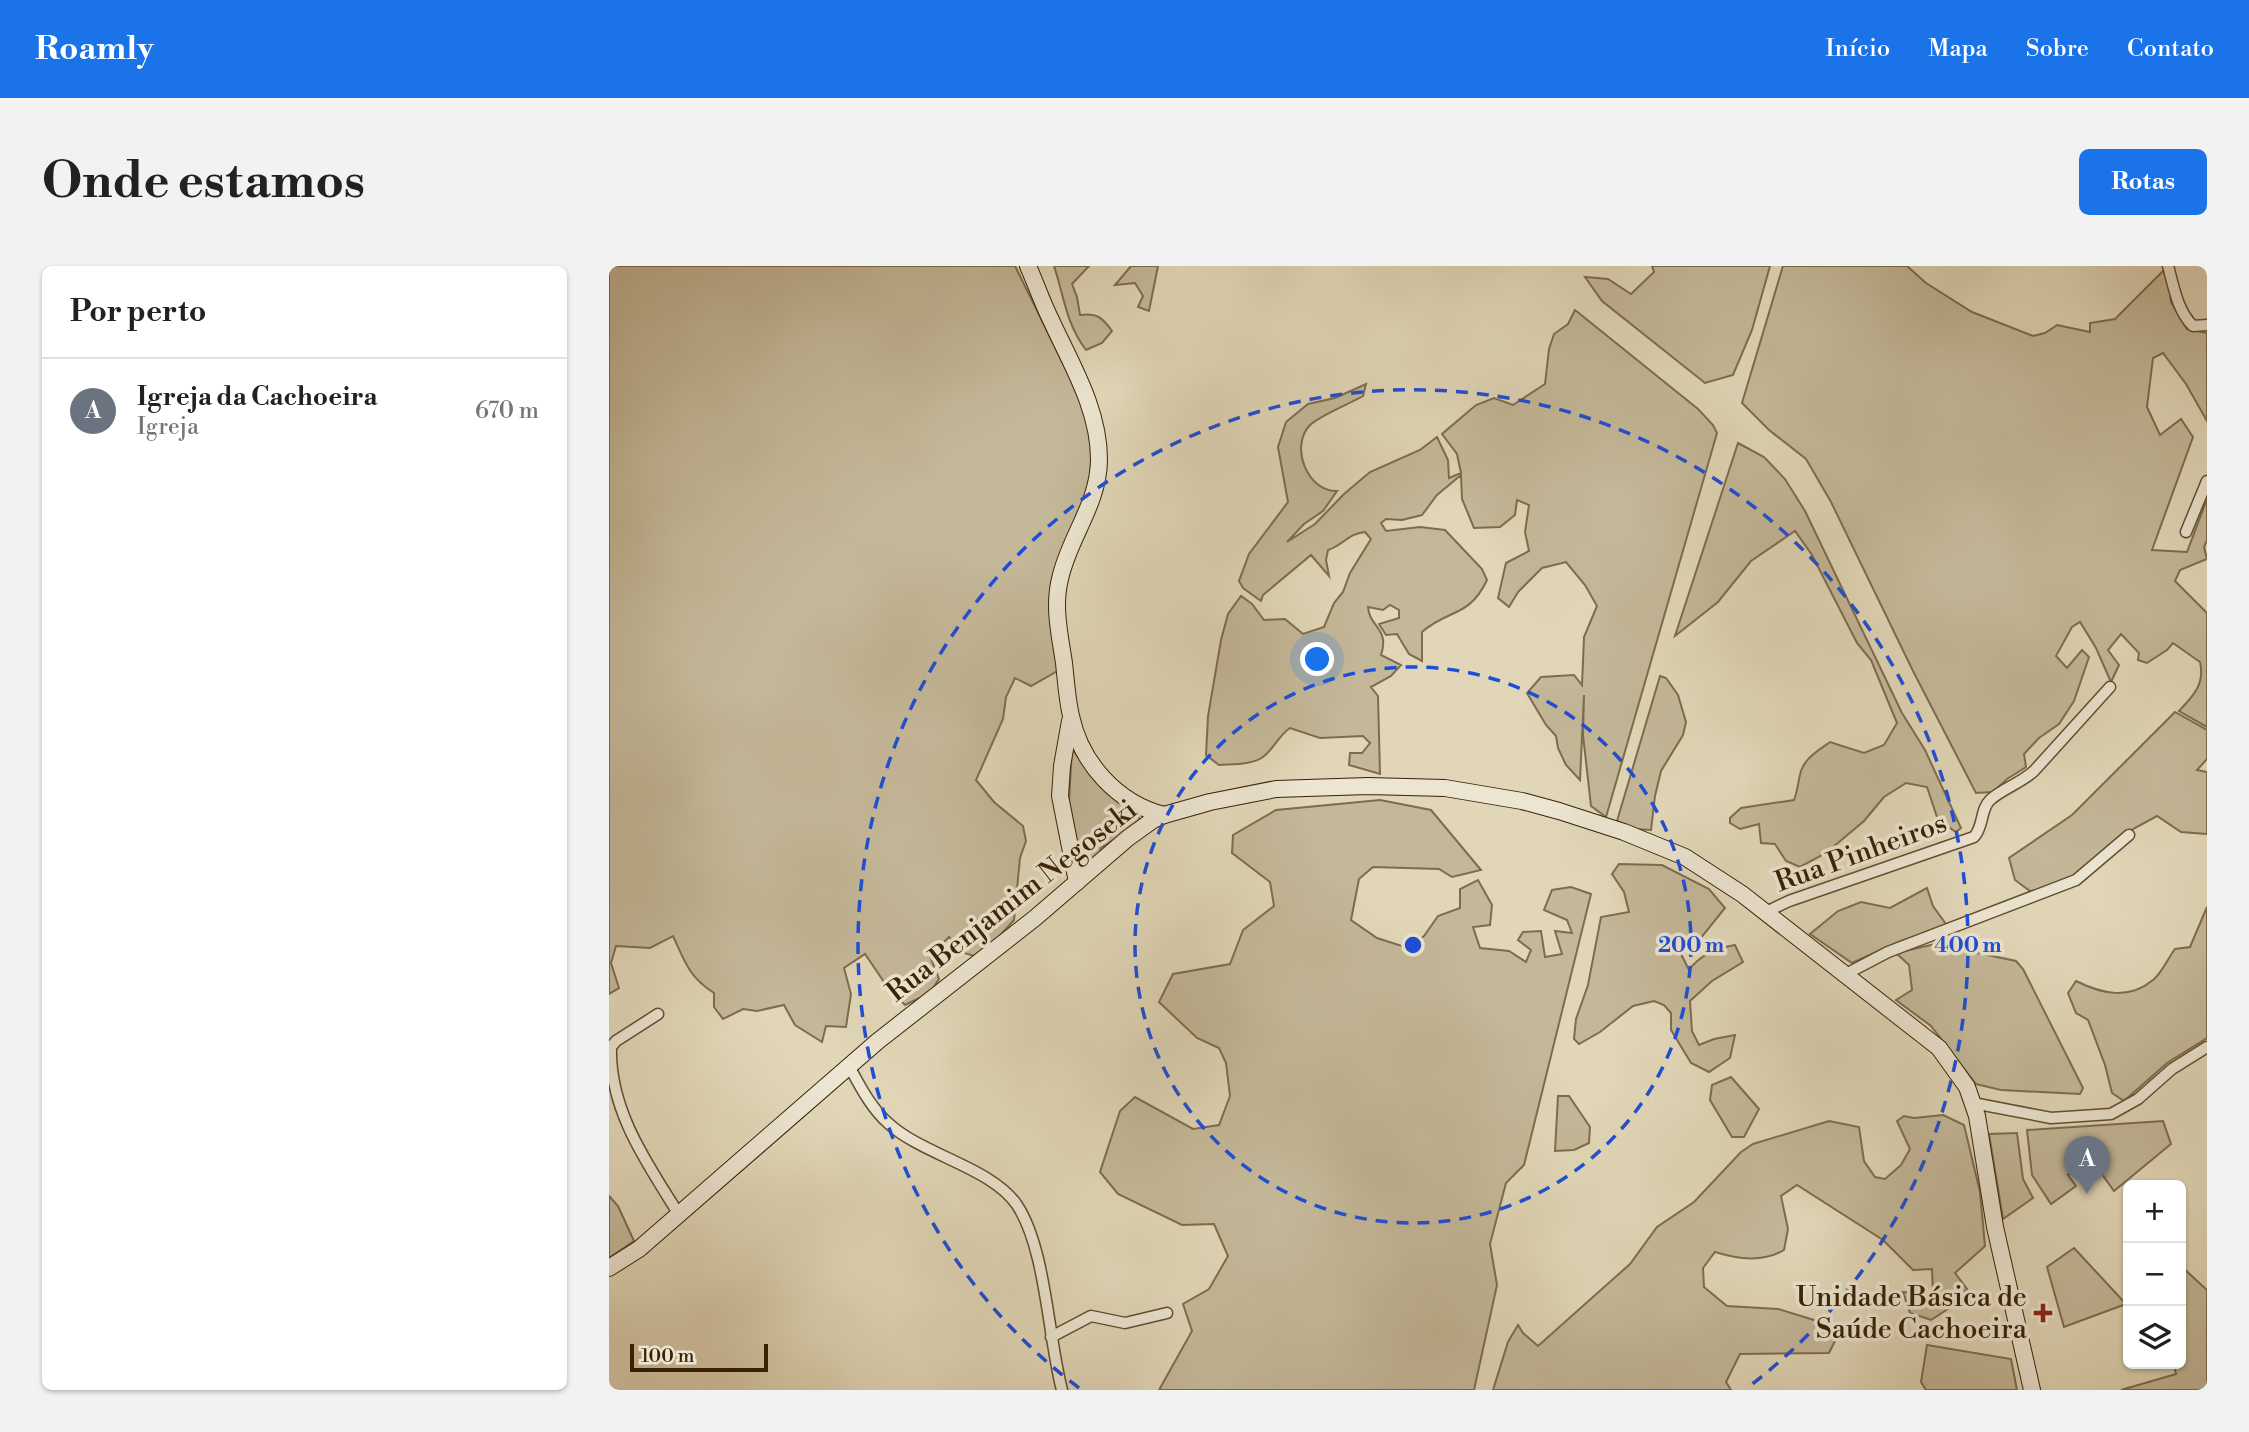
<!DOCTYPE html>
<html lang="pt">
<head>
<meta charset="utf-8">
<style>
	:root { --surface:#fff; --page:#f2f2f2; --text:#202124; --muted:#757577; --line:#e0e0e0; --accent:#1a73e8 }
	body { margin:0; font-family:"Libre Bodoni",serif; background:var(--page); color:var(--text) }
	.controls { position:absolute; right:21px; bottom:21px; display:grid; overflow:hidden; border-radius:10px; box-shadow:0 2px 5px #0004 }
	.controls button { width:63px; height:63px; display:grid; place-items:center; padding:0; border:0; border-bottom:2px solid var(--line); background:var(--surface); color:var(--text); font:35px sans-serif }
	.scale { position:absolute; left:21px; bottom:18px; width:138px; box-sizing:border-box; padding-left:7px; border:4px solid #382104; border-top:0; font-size:19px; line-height:24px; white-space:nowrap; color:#382104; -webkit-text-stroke:5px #ece5d1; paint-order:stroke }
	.you { position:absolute; left:709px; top:394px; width:24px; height:24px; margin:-18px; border:5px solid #fff; border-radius:50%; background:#1a73e8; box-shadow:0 0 0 10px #1a73e833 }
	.badge { display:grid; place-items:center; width:46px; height:46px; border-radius:50%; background:var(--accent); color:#fff; font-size:23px; font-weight:700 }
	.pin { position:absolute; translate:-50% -58px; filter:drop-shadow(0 2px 4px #0008) }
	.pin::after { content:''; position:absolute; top:37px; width:24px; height:21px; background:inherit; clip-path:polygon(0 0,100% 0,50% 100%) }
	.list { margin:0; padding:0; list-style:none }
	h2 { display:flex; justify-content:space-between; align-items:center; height:91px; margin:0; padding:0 28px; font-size:30px }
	h2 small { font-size:23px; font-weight:400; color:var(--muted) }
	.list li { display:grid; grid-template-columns:46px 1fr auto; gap:21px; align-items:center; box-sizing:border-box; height:105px; padding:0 28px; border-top:2px solid var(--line) }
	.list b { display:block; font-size:26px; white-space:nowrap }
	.list p { margin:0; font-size:23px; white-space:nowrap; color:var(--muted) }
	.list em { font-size:23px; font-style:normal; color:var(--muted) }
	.icon { flex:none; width:38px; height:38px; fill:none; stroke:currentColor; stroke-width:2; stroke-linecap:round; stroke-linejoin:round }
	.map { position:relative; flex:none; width:1598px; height:1124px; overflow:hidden; border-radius:10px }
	header { display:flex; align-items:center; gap:42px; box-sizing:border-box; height:98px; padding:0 35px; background:var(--accent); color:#fff }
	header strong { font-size:33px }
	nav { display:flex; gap:38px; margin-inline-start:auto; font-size:24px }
	.intro { display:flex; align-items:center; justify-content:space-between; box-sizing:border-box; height:168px; padding:0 42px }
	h1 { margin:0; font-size:49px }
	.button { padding:18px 32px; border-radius:10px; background:var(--accent); color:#fff; font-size:24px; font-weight:700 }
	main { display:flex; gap:42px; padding:0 42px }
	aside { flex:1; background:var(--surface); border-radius:10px; box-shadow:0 2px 5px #0004 }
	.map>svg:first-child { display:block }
</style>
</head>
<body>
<header>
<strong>Roamly</strong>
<nav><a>Início</a><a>Mapa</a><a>Sobre</a><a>Contato</a></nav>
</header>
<div class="intro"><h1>Onde estamos</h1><a class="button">Rotas</a></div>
<main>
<aside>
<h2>Por perto<small></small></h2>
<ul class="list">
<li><span class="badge" style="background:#6b7280">A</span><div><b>Igreja da Cachoeira</b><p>Igreja</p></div><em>670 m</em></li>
</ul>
</aside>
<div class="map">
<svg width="1598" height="1124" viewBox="0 0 1598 1124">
	<rect width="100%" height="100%" fill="#e1d7b8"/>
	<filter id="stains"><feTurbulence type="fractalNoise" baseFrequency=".00286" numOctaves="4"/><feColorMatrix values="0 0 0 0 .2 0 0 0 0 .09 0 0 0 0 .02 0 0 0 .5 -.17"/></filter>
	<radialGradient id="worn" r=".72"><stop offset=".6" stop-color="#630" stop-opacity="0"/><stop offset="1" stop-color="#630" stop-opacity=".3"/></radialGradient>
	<!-- green -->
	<g fill="#c4b899" stroke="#7e6c4e" stroke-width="2">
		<path d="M0,0H406L472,134L482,174L485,213L447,305L452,403L422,420L406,412L397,431L394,453L367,514L385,536L414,560L417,575L411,592L405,654L380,682L365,690L352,686L340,671L321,690L330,713L321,727L296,739L275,716L256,688L235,702L242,728L237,761L217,760L213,776L186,759L175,739L148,745L134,743L114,753L105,741V727C80,711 76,696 64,670L41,682L7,680L2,697L10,722L0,728Z"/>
		<path d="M445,0H480L463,18L468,31L471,49C488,47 493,51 503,65L493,77L477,84C457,58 455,30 445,0Z"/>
		<polygon points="522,0 549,0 540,45 529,41 534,30 526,17 506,19"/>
		<polygon points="1043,0 1161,0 1143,64 1124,109 1096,117 993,35 976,11 999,13 1022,28 1045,6"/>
		<path d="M1174,0H1298L1317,17L1363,46L1424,70L1436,67L1448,59L1481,66V57L1506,53L1558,1L1562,36L1578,63L1598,67V155L1577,118L1554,87L1544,92L1538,141L1551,169L1572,153L1584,171L1543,284L1578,286L1598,233V274L1595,281L1598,293L1571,304L1566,315L1598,347V461L1570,445C1585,429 1596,418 1591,396L1564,377L1558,384L1538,397L1529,394L1530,387L1512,368L1499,384L1510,399L1502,416L1487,382L1471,356L1463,361L1447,390L1458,402L1473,384L1480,391L1465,435L1450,458L1430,472L1415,488L1417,501L1398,513L1384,526L1367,527L1304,405L1222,236L1197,193L1160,164L1133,137Z"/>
		<path d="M966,44L1089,143L1104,159L1108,167L997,551L982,540L974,469L975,429L971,514L957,499L949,482L947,470L937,459L918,427L932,411L965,409L973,419L975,371L988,340L976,319L957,296L933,302L909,326L900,341L889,332L897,297L920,285L916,266L920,239L908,234L906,249L891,261L865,262L853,233L852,209L828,229L813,249L793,254L777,253L772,257L777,265L811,261L836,264L873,303L878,314C860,352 839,343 813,366V395L800,388L788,368L777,369L770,358L790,352V344L781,339L774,344L759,341C760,361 781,362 772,389L792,399L782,410L762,421L769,430L771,508L740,499L741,487H753L761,477L754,470L711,472L681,462C670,469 665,483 654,491C643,499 623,498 610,499L597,489L599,450L612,374L619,348L632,330L643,338L655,354L676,353L694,368L715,361L725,337L734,326L741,307L762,273L756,266C738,268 736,278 719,284L717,294L720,310L702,289L654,329L652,335L634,322L630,315L640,288L679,236L669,181L677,156L699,138L726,132L757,118L754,130C742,137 710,150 701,159C680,181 699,226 728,225L714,245L695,258L678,276L706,258L735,228L761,206L811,184L828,171L839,194L840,212L852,207L848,188L833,168L867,139L885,132L904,139L936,118L940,83L945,68L959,58Z"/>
		<path d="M1129,177L1155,191L1176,213L1196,245L1293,447L1316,484L1352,562L1347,566L1329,554L1318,521L1297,517L1275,531L1255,555L1217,587L1191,601L1177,595L1166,578L1152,577L1150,558L1131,563L1121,557V552L1132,542L1185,534C1189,524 1189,515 1192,505C1196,492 1210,484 1221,476L1255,487L1275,479L1288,457L1262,394L1248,377L1203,289L1186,265L1142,295L1109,336L1066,370Z"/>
		<polygon points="1051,410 1057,412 1069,429 1077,456 1074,469 1052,505 1046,530 1042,564 1023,563 1008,555"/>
		<polygon points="1566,446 1598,464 1598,493 1588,504 1598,506 1598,568 1572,566 1548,550 1524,563 1474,605 1425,628 1406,614 1400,592 1463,549"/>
		<polygon points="463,483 491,520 530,547 530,558 492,582 489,592 473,605 460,535"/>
		<polygon points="771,534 822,544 872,604 843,611 830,603 764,601 750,613 742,654 768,672 799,682 815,670 829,650 851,642 851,623 869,614 883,639 881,659 864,661 871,682 900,685 917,696 922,684 909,674 914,666 932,665 936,691 953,688 946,665 963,667 958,654 935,644 943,624 962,621 982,628 915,899 897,917 881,978 888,1019 865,1124 550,1124 583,1065 574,1038 600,1023 619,990 605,958 573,959 509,928 491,906 511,845 526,831 584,863 610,859 621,830 617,797 610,782 588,772 550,736 564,708 621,698 634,664 665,640 661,616 623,587 624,569 667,544"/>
		<path d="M1010,598L1053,599L1100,623L1116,642L1091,673L1071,686L1080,704C1091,689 1107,682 1126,679L1134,696L1103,715L1081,735L1083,765L1090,779L1105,773L1126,769L1121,792L1100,806L1082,797L1062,764V747L1055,739L1045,735L1024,740L991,766L970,778L965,773L967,753L979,719L992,651L1020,646L1015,626L1003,608Z"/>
		<polygon points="1318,622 1324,640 1339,661 1292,675 1243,697 1201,668 1229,645 1252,636 1281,642"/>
		<path d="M1598,641V772L1558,797L1515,835L1503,827L1496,799L1479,754L1467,747L1459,727L1467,715C1493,728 1520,734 1544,714C1553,707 1559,692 1566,683L1581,681Z"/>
		<polygon points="1326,678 1407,695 1414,703 1474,822 1471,828 1392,824 1367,818 1322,760 1287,734 1303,724 1300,699 1287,687"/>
		<polygon points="1122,811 1150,843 1135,871 1123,871 1101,834 1103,819"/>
		<polygon points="949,830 960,830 981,861 980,877 965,884 946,885"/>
		<path d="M1334,849L1355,859L1371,926L1376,980L1346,1007L1358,1023L1342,1041L1322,1054L1301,1047L1294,1026L1324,1028L1323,1003L1304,1004L1274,974L1188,919L1172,930L1179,963L1175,984C1154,997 1129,993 1106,986L1094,1002L1095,1021L1118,1040L1169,1043L1218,1058L1229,1069L1220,1087L1131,1088L1117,1116L1122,1124H884L899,1076L909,1059L914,1067L929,1080L1021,998L1048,961L1085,936L1132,886L1144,878L1220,855L1250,861L1255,895L1266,911L1276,913L1292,899L1301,883L1288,855L1295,850L1305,852Z"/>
		<polygon points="1554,855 1562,878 1505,925 1490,904 1481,910 1473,899 1459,909 1467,920 1442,938 1423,909 1418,864"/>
		<polygon points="1408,867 1414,913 1424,932 1394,953 1380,868"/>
		<polygon points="0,930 9,940 25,975 0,992"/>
		<polygon points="1465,982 1517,1038 1455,1061 1438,1001"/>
		<polygon points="1572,1000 1598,1024 1598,1124 1512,1124 1567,1108 1565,1098 1572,1098"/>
		<polygon points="1318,1079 1402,1093 1408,1124 1317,1124 1312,1116"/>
	</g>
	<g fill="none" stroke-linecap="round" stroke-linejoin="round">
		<defs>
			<g id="street">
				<path d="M1559,0C1565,21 1568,44 1584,60L1598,59"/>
				<polyline points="1577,266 1598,215"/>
				<path d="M1157,646L1180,635L1365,571C1375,560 1371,544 1381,534C1393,523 1412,517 1425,505L1501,421"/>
				<polyline points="1237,708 1279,686 1467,614 1520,569"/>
				<path d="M49,748L7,775L2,781C0,844 38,897 69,947"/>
				<path d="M240,800C251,820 262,842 279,857C313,889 382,901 408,939C437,983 439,1071 453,1124"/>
				<polyline points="1364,837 1442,852 1502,848 1529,833 1563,803 1598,781"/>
				<polyline points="442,1071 482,1050 516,1057 558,1047"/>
			</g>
			<g id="secondary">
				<path d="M419,0C427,18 433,36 442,54C462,98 490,143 490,193C490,238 460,271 451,313C444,341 451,370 455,397C457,415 458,433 462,450C472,497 508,537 555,549"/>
				<polyline points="461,455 453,500 451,530 468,616"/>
				<polyline points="0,1002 30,983 269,775 426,652 519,572 544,554 555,549 601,536 667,523 759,520 836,522 913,535 950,545 1015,566 1076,591 1133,628 1330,782 1358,821 1368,850 1386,961 1423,1124"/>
			</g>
		</defs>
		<!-- street casing -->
		<use href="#street" stroke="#624e31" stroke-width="13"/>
		<!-- secondary casing -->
		<use href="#secondary" stroke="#382104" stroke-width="18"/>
		<!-- street -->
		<use href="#street" stroke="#ece5d1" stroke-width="10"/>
		<!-- secondary -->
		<use href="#secondary" stroke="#ece5d1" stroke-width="16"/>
	</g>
	<!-- distance rings -->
	<g fill="none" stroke="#1d4ed8" stroke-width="3.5" stroke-dasharray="12 9">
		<circle cx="804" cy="679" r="278"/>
		<path d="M470 1122A555 555 0 1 1 1138 1122"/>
	</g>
	<!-- markers -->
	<path fill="#8f2418" stroke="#ece5d1" stroke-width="2.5" d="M1430.5 1036.5h7v7h7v7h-7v7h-7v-7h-7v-7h7z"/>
	<g text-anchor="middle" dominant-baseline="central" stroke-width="7" stroke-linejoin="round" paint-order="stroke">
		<!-- street labels -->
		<g font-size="28" fill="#382104" stroke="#ece5d1">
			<text transform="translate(1252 587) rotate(-20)">Rua Pinheiros</text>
			<text transform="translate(403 635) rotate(-38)">Rua Benjamim Negoseki</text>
		</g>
		<!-- poi labels -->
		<g font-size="28" fill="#382104" stroke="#ece5d1" text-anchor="end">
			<text x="1418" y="1031">Unidade Básica de<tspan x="1418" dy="32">Saúde Cachoeira</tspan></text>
		</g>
	</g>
	<circle cx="804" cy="679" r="10" fill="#1d4ed8" stroke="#ece5d1" stroke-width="3.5"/>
	<g font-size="21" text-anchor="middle" font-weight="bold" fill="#1d4ed8" stroke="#ece5d1" stroke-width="7" stroke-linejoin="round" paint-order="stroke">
		<text x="1082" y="686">200 m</text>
		<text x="1359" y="686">400 m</text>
	</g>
	<rect width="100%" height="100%" filter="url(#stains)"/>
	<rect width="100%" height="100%" fill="url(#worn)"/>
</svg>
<div class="controls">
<button>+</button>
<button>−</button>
<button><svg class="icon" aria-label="layers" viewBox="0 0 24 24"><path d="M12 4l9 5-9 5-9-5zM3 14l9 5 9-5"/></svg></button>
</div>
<div class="scale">100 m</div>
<div class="you"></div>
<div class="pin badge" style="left:1478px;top:928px;background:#6b7280">A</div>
</div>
</main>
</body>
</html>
